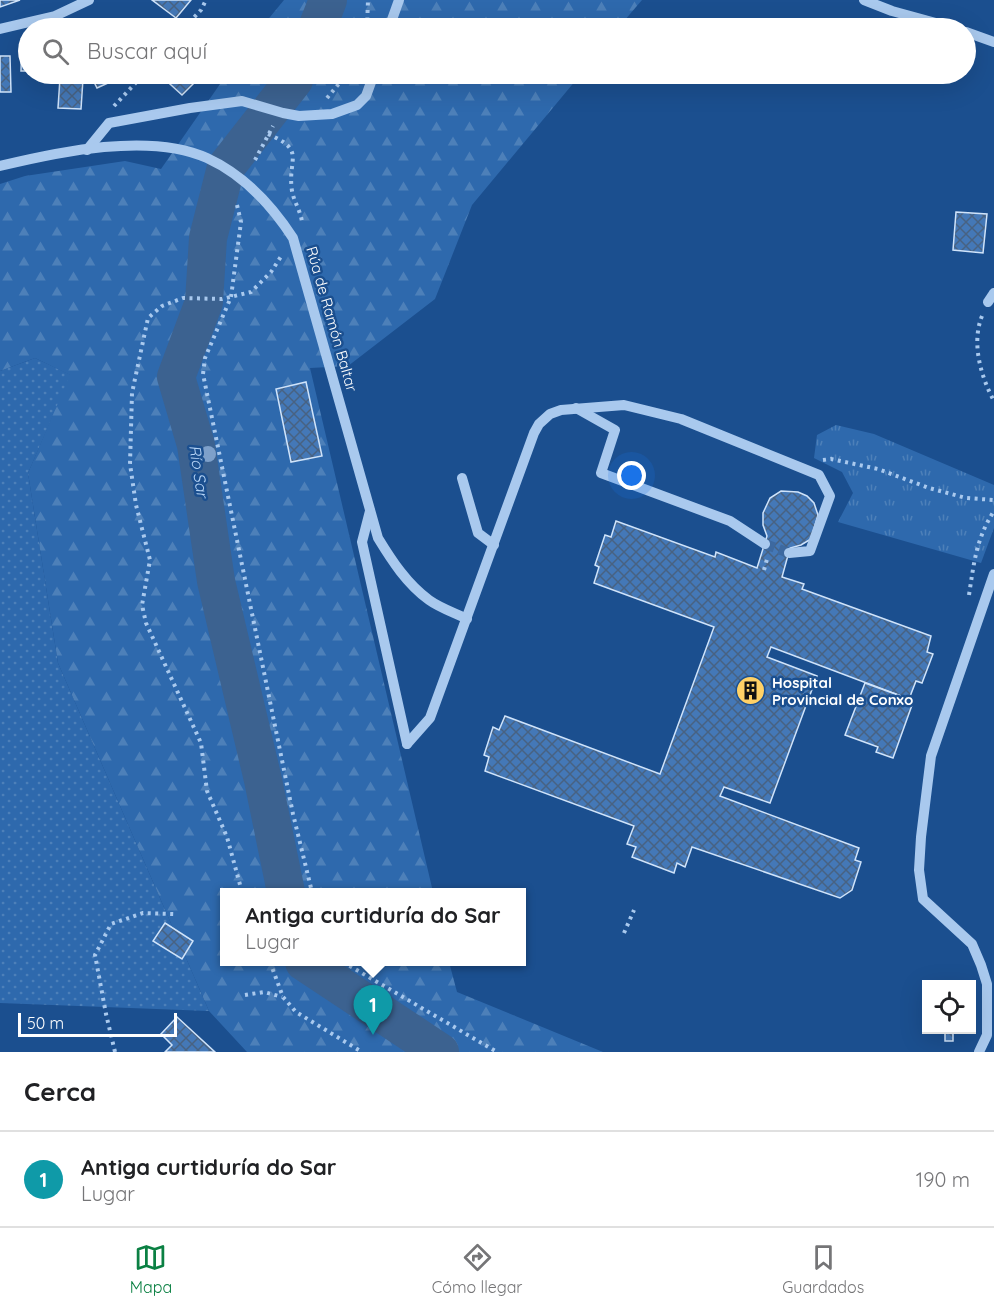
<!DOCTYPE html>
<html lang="es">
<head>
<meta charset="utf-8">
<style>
	:root { --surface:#fff; --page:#f2f2f2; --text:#202124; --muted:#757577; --line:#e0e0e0; --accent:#0b8043 }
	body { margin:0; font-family:Quicksand,sans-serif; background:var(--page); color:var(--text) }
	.controls { position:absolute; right:18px; bottom:18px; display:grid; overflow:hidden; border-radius:0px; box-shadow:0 6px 24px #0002 }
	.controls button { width:54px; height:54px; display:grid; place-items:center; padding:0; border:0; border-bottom:2px solid var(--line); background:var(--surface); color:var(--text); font:30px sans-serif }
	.scale { position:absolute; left:18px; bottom:15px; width:159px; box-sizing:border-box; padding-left:6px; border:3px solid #fff; border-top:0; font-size:16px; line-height:21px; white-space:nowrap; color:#fff; -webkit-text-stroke:4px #1b4f8f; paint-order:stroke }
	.you { position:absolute; left:632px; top:476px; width:21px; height:21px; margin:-15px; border:4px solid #fff; border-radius:50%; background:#1a73e8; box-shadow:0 0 0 9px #1a73e833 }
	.badge { display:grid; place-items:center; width:39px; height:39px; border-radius:50%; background:var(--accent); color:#fff; font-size:20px; font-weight:700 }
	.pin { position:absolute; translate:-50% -50px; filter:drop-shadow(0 2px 3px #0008) }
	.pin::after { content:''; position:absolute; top:32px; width:21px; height:18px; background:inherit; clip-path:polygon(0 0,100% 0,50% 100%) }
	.popup { position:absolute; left:220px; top:888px; width:306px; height:78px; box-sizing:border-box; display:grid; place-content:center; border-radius:0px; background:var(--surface); filter:drop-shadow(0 2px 4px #0005); font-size:20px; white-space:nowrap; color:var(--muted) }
	.popup b { font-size:22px; color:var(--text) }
	.popup::after { content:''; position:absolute; left:50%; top:100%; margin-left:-12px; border:12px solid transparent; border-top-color:var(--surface) }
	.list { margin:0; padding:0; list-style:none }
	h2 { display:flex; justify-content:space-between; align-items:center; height:78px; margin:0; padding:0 24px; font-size:26px }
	h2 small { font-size:20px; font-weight:400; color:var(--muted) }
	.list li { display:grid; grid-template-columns:39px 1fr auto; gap:18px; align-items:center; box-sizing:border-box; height:96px; padding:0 24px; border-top:2px solid var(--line) }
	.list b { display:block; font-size:22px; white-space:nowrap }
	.list p { margin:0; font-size:20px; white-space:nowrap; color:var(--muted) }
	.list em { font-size:20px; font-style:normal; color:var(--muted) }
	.icon { flex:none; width:33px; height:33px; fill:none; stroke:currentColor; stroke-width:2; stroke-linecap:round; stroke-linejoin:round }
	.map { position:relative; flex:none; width:994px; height:1052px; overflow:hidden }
	.search { position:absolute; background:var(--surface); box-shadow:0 6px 24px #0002; left:18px; right:18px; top:18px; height:66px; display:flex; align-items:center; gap:15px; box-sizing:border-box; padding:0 21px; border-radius:33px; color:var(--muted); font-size:22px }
	.sheet { height:174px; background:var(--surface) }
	nav { display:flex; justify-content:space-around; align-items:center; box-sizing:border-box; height:84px; border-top:2px solid var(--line); background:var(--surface); font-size:16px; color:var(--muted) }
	nav a { display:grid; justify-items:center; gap:3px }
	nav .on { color:var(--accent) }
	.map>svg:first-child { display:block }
</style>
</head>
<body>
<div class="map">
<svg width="994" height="1052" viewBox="0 0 994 1052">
	<defs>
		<pattern id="grass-dots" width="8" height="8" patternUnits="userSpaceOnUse" patternTransform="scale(1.5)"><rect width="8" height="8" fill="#2e69ad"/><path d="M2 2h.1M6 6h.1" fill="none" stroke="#4d80b9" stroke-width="1.8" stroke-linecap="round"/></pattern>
		<pattern id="forest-firs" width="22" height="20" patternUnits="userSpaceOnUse" patternTransform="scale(1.5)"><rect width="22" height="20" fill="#2e69ad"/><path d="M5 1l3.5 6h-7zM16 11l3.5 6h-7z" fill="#4d80b9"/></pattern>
		<pattern id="park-tufts" width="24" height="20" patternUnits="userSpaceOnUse" patternTransform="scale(1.5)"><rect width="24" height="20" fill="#2e69ad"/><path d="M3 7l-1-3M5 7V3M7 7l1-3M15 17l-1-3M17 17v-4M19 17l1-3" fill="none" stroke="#4d80b9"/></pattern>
		<pattern id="building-cross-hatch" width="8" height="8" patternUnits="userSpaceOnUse" patternTransform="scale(1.5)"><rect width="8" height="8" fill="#4478b7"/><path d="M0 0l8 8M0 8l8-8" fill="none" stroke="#486282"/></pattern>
	</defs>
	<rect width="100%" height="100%" fill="#1b4f8f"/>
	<!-- grass -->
	<polygon fill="url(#grass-dots)" points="35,358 71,375 28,473 58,663 209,1011 0,1003 0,371"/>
	<!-- forest -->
	<g fill="url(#forest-firs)">
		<polygon points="284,0 642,0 618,28 261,28"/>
		<polygon points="227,74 581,74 472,205 435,299 348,366 310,368 433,892 224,892 224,962 449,962 457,992 603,1052 247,1052 209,1011 58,663 28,473 70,375 35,358 0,371 0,184 25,176 125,161 161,169"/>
	</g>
	<!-- park -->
	<polygon fill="url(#park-tufts)" points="836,425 874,434 994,485 994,528 981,563 838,522 853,493 842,472 814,458 817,435"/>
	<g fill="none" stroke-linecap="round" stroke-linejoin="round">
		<!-- river -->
		<g stroke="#3c6290" stroke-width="38">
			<polyline points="317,28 328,0"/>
			<polyline points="286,892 263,780 216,581 196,445 176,377 204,302 208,238 226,167 294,80 296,74"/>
			<polyline points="304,962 440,1052"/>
		</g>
	</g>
	<!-- building -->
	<g fill="url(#building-cross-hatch)" stroke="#cfe3fa" stroke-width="1.5">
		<polygon points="0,0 20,0 0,7"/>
		<polygon points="152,0 191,0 176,18"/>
		<polygon points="902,18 937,28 899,28"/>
		<polygon points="87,21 91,28 72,28"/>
		<polygon points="22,40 28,40 28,71 21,71"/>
		<polygon points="0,56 10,56 11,92 0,92"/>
		<polygon points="90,74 128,74 97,88"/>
		<polygon points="159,74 203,74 182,95"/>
		<polygon points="60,78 83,79 81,109 58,108"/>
		<polygon points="956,212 987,214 983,253 953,250"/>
		<polygon points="306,382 322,456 291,462 276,389"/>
		<polygon points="781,491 798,492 807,496 814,503 818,515 811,539 801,545 790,548 782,577 804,584 802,589 931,636 927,652 933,654 922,683 916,681 909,699 771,647 767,657 817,676 770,803 724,787 720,796 859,848 855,860 861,862 852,890 840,898 692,847 685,867 677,863 674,873 632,857 636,847 627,844 634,826 485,771 489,757 484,755 493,727 499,730 505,716 660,774 714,627 594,583 599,567 595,565 605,535 611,537 616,521 715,557 716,552 757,568 767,536 763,525 763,513 770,498"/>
		<polygon points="865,683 909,699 908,703 912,705 893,758 876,752 878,747 845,735"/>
		<polygon points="165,923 193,941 182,959 153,941"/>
		<polygon points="177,1017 215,1052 165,1052 172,1045 161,1034"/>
		<rect x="945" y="1030" width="8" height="11"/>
	</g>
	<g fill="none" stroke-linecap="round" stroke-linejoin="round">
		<!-- minor-tunnel -->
		<polyline stroke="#3d69a0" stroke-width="10" stroke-dasharray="10 5" stroke-linecap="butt" points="765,544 789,553"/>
		<!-- path -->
		<g stroke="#a9c9ee" stroke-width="4" stroke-dasharray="3 4.5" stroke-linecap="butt">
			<polyline points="184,28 201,10 206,0"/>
			<polyline points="367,28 368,0"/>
			<polyline points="327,98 347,74"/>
			<polyline points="114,106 144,74"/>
			<path d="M268,134C307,151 287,158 292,191C294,202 301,212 302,222"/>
			<polyline points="255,160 273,126"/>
			<polyline points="237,205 241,222 231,297 205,358 203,374 293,814 312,892"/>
			<path d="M982,316C971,343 981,377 994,401"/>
			<polyline points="823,460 831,459 878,469 929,488 966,498 994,500"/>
			<polyline points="764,570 767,559"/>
			<path d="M969,595C974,563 976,539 994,511"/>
			<polyline points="242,892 227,837 207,791 201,743 146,623 142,605 150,560 136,505 130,464 132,393 148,318 162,306 183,298 222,299 251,292 271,272 282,255"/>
			<polyline points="624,933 634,910"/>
			<polyline points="270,962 283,997 296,1012 362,1052"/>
			<polyline points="343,962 497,1052"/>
			<polyline points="245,995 264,992 282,997"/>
			<polyline points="115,1052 106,1014 95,955 111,924 143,913 174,914"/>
		</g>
		<!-- minor -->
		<g stroke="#a9c9ee" stroke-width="10">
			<polyline points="864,0 892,11 954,28"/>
			<polyline points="389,28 399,0"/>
			<polyline points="0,29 55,16 89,0"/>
			<polyline points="966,32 994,42"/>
			<polyline points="87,150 109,123 190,108 242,101 283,113 299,116 332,114 357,105 366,96 374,74"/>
			<path d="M0,166C58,152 150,132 207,158C244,175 271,204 293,238L378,538C392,561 407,584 429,600C440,608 455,613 467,619"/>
			<polyline points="988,302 994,293"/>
			<polyline points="576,408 615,430 601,473 730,521 765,544"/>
			<polyline points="462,478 478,533 494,545"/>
			<polyline points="370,511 362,542 407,744"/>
			<polyline points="407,744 430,718 534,433 539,424 550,414 561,410 624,405 681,419 819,475 830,496 810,551 789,553"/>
			<polyline points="979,1052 987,1035 987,984 981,965 972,944 923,899 919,870 921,837 931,756 994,574"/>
		</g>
	</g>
	<!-- trees -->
	<circle fill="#7ea0ca" cx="208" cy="454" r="8"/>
	<!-- icons -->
	<defs>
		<symbol id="building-disc" viewBox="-11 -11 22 22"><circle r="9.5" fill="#ffd166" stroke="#1b4f8f"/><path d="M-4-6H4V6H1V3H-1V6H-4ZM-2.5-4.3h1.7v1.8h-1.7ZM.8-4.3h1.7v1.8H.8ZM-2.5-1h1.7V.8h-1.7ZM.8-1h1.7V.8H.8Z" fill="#111"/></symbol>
	</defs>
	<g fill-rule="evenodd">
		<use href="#building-disc" x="734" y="674" width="33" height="33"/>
	</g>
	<g text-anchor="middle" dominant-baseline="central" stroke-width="5" stroke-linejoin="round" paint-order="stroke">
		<!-- street labels -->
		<g font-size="15" fill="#fff" stroke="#1b4f8f">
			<text transform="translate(332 319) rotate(74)">Rúa de Ramón Baltar</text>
		</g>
		<!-- poi labels -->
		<g font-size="15" font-weight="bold" fill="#fff" stroke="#1b4f8f" text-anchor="start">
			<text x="772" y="682">Hospital<tspan x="772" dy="17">Provincial de Conxo</tspan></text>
		</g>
		<!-- water labels -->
		<g font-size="16" font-style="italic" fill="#b5d3f5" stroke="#1b4f8f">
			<text transform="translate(199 471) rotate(81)">Río Sar</text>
		</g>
	</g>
</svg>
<div class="controls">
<button><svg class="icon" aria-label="locate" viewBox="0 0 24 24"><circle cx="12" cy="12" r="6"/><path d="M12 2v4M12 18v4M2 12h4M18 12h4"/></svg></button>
</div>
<div class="scale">50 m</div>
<div class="you"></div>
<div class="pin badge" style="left:373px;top:1035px;background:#0f9aa8">1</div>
<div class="popup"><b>Antiga curtiduría do Sar</b>Lugar</div>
<div class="search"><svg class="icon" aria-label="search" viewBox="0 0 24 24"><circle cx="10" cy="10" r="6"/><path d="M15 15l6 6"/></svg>Buscar aquí</div>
</div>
<section class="sheet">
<h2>Cerca<small></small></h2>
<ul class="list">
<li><span class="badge" style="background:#0f9aa8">1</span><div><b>Antiga curtiduría do Sar</b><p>Lugar</p></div><em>190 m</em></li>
</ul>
</section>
<nav>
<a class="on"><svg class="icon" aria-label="map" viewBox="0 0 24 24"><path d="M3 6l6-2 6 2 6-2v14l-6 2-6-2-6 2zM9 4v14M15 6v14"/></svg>Mapa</a>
<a><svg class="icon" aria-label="directions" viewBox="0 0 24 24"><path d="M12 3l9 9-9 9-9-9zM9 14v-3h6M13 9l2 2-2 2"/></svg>Cómo llegar</a>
<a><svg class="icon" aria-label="saved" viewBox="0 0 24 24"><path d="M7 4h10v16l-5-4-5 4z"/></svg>Guardados</a>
</nav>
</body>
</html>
